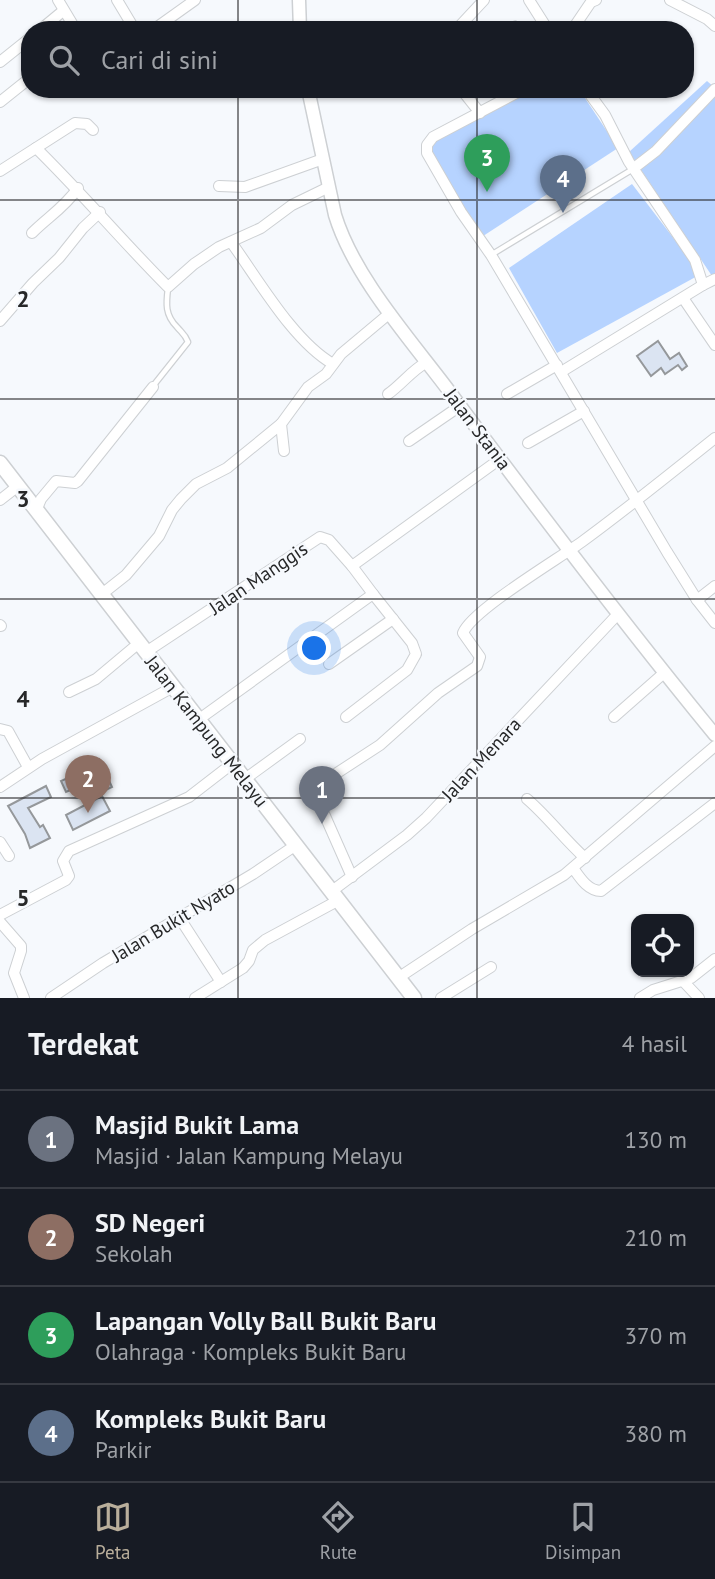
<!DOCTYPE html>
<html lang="id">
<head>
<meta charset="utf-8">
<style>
	:root { --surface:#171b24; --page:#242831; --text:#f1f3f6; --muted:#9ea1a6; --line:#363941; --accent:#b9ae9b }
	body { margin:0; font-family:"PT Sans",sans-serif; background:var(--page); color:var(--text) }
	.controls { position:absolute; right:21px; bottom:21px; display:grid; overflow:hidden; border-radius:14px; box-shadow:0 2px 5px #0004 }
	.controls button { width:63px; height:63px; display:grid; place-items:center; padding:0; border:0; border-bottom:2px solid var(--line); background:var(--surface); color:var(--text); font:35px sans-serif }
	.you { position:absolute; left:315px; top:649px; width:24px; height:24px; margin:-18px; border:5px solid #fff; border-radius:50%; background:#1a73e8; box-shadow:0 0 0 10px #1a73e833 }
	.badge { display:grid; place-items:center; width:46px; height:46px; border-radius:50%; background:var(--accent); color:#fff; font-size:23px; font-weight:700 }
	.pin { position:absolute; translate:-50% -58px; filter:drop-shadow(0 2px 4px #0008) }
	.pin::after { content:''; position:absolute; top:37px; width:24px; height:21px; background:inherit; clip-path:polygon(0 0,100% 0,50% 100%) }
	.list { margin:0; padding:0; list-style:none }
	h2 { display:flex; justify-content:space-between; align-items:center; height:91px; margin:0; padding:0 28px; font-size:30px }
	h2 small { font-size:23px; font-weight:400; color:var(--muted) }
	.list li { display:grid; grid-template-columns:46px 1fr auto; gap:21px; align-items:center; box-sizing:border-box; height:98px; padding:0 28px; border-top:2px solid var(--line) }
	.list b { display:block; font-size:26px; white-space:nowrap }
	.list p { margin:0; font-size:23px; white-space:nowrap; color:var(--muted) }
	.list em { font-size:23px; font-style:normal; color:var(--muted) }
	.icon { flex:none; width:38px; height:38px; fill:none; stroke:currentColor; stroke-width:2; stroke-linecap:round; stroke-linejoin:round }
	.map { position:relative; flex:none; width:715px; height:998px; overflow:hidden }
	.search { position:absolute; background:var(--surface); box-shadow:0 2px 5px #0004; left:21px; right:21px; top:21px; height:77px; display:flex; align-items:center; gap:18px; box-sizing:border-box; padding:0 24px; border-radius:28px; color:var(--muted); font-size:26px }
	.sheet { height:483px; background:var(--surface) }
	nav { display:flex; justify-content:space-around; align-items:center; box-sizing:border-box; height:98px; border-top:2px solid var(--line); background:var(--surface); font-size:19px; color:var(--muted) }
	nav a { display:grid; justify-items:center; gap:4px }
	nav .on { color:var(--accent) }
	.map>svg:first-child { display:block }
</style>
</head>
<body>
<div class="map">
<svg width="715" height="998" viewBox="0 0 715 998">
	<rect width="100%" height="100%" fill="#f6f9fd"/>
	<!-- green -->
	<g fill="#b6d3ff">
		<polygon points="707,81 715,88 715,274 712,276 629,152"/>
		<polygon points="528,89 579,89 618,148 477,240 425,146"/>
		<polygon points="632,184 701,274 557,353 509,268"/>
	</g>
	<!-- building -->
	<g fill="#dbe4f2" stroke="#95989b" stroke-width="2">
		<polygon points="658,341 670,359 679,353 687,366 682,370 678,365 665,374 661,368 651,376 637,356"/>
		<polygon points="99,759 112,787 97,794 91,781 66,792 61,781 86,770 84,766"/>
		<polygon points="46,786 51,797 28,808 40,827 43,825 50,838 30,848 25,834 8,806"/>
		<polygon points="102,796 110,811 73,830 66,815"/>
	</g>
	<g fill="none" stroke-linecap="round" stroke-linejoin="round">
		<defs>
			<g id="service">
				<polyline points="515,24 518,30"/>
				<polyline points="491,255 633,169"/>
				<path d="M153,386L188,342C185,334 182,333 177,327C165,315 166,304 168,288"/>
			</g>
			<g id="minor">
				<polyline points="58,0 76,30"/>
				<polyline points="117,0 135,30"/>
				<polyline points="529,0 548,30"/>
				<polyline points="670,0 707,19 715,26"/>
				<polyline points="40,30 63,11"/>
				<polyline points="153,30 195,0"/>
				<polyline points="456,30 484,0"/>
				<polyline points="572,30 591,2 596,0"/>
				<polyline points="0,62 30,38"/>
				<polyline points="461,89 480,113"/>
				<polyline points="524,89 433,137 427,145 427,153 461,212 491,255 667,552 697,600 715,623"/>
				<polyline points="0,102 30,78"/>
				<path d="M36,148C82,193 123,242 168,287L194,264L219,247L261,228L292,205L329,187"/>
				<polyline points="634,168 656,151 715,89"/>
				<polyline points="0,171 75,123 87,124 93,130"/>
				<polyline points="219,186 245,187 323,159"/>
				<path d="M32,233C48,217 65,207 78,188"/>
				<path d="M231,242C258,279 293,341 333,364"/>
				<polyline points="703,285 715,279"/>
				<polyline points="683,298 715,345"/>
				<polyline points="0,321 33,283 59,258 83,228 100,212"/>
				<polyline points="561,372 703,285 695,260 629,162 605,115 586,89"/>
				<path d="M388,394C402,384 412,370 427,362"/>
				<polyline points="507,394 557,365"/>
				<polyline points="409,441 460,406"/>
				<polyline points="528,443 584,411"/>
				<polyline points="284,451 281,424 308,387 326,374 341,354 390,313"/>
				<polyline points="0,500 18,486"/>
				<polyline points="36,511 41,499 56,481 75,483 78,481 153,387"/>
				<polyline points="102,594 126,575 159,536 172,510 181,499 196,484 227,468 281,424"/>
				<polyline points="697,600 715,586"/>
				<polyline points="0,625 1,626"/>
				<polyline points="146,652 320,537 329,540 352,566 500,459"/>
				<polyline points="329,664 393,619"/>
				<polyline points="69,692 96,679 139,643"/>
				<polyline points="346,717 407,670 416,654 412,643 373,594"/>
				<polyline points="614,717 664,673"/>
				<polyline points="198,720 373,594 352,566"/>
				<polyline points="0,729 8,731 28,767"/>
				<polyline points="245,779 300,739"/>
				<polyline points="0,787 42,759 173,687"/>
				<path d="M527,799C548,817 564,839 585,858"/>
				<polyline points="0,842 9,856"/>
				<path d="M573,868C580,878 588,891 601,891L715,803"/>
				<path d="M352,877L314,791L317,786L380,745L438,693L477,666L480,657L463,633C472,610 560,558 583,541C628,508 671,473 715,438"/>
				<polyline points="332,891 407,835 426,818 618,614"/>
				<polyline points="0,915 66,880 69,876 63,861 69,851 189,797 233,763"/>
				<polyline points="179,917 221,982"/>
				<polyline points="0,922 21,946 21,951 14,973 24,998"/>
				<polyline points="398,978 472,929 564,875 715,746"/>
				<polyline points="683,981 699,998"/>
				<polyline points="51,998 103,963 253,874 296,845"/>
				<polyline points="195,998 243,968 249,961 253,950 265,940 339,900"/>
				<polyline points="441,998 491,967"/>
				<polyline points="640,998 653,990 691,978 715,959"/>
			</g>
			<g id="tertiary">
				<polyline points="299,0 300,30"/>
				<path d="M308,89L335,215C354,277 410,339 449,391C536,508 623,623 715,735"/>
			</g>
			<polyline id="secondary" points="0,463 414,998"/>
		</defs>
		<!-- service casing -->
		<use href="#service" stroke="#cdd0d3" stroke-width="7"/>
		<!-- minor casing -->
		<use href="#minor" stroke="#cdd0d3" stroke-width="12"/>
		<!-- tertiary casing -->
		<use href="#tertiary" stroke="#cdd0d3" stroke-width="15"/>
		<!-- secondary casing -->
		<use href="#secondary" stroke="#cdd0d3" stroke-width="17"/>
		<!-- service -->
		<use href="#service" stroke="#fff" stroke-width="4.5"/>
		<!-- minor -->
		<use href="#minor" stroke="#fff" stroke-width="10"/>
		<!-- tertiary -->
		<use href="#tertiary" stroke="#fff" stroke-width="12"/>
		<!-- secondary -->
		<use href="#secondary" stroke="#fff" stroke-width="14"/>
	</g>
	<!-- grid -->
	<path fill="none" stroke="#262728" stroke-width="2" stroke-opacity="0.55" d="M238,0V30M477,0V30M238,89V998M477,89V998M0,200H715M0,399H715M0,599H715M0,798H715"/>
	<g text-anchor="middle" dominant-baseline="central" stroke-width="5" stroke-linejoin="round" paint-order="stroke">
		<!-- street labels -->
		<g font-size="19" fill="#262728" stroke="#f6f9fd">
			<text transform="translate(478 429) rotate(53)">Jalan Stania</text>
			<text transform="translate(258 578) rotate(-34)">Jalan Manggis</text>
			<text transform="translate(207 731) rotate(52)">Jalan Kampung Melayu</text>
			<text transform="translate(481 759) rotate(-47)">Jalan Menara</text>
			<text transform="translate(173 921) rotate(-31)">Jalan Bukit Nyato</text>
		</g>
	</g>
	<g font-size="23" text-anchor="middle" font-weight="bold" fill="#262728" stroke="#f6f9fd" stroke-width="5" stroke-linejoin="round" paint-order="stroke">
		<text x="23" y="307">2</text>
		<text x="23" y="507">3</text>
		<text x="23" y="707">4</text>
		<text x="23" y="906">5</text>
	</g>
</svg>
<div class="controls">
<button><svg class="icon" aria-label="locate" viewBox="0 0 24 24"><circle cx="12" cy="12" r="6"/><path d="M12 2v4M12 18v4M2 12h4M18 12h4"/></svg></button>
</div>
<div class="you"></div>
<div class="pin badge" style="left:322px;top:824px;background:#6b7280">1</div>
<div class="pin badge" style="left:88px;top:813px;background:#8d6e63">2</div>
<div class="pin badge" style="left:487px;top:192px;background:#2e9e5b">3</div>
<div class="pin badge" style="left:563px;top:213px;background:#5c6f8a">4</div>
<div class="search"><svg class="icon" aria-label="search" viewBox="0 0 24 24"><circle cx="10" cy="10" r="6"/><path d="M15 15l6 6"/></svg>Cari di sini</div>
</div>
<section class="sheet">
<h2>Terdekat<small>4 hasil</small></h2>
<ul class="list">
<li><span class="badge" style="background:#6b7280">1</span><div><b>Masjid Bukit Lama</b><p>Masjid · Jalan Kampung Melayu</p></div><em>130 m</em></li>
<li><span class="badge" style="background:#8d6e63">2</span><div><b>SD Negeri</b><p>Sekolah</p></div><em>210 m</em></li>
<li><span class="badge" style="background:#2e9e5b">3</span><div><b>Lapangan Volly Ball Bukit Baru</b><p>Olahraga · Kompleks Bukit Baru</p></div><em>370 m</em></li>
<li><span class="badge" style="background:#5c6f8a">4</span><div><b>Kompleks Bukit Baru</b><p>Parkir</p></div><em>380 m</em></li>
</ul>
</section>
<nav>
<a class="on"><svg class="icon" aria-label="map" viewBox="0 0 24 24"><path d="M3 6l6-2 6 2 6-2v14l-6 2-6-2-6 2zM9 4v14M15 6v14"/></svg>Peta</a>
<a><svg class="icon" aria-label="directions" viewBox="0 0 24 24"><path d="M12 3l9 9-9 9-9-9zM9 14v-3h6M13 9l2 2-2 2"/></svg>Rute</a>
<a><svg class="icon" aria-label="saved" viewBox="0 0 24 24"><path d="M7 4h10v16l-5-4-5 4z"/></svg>Disimpan</a>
</nav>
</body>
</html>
